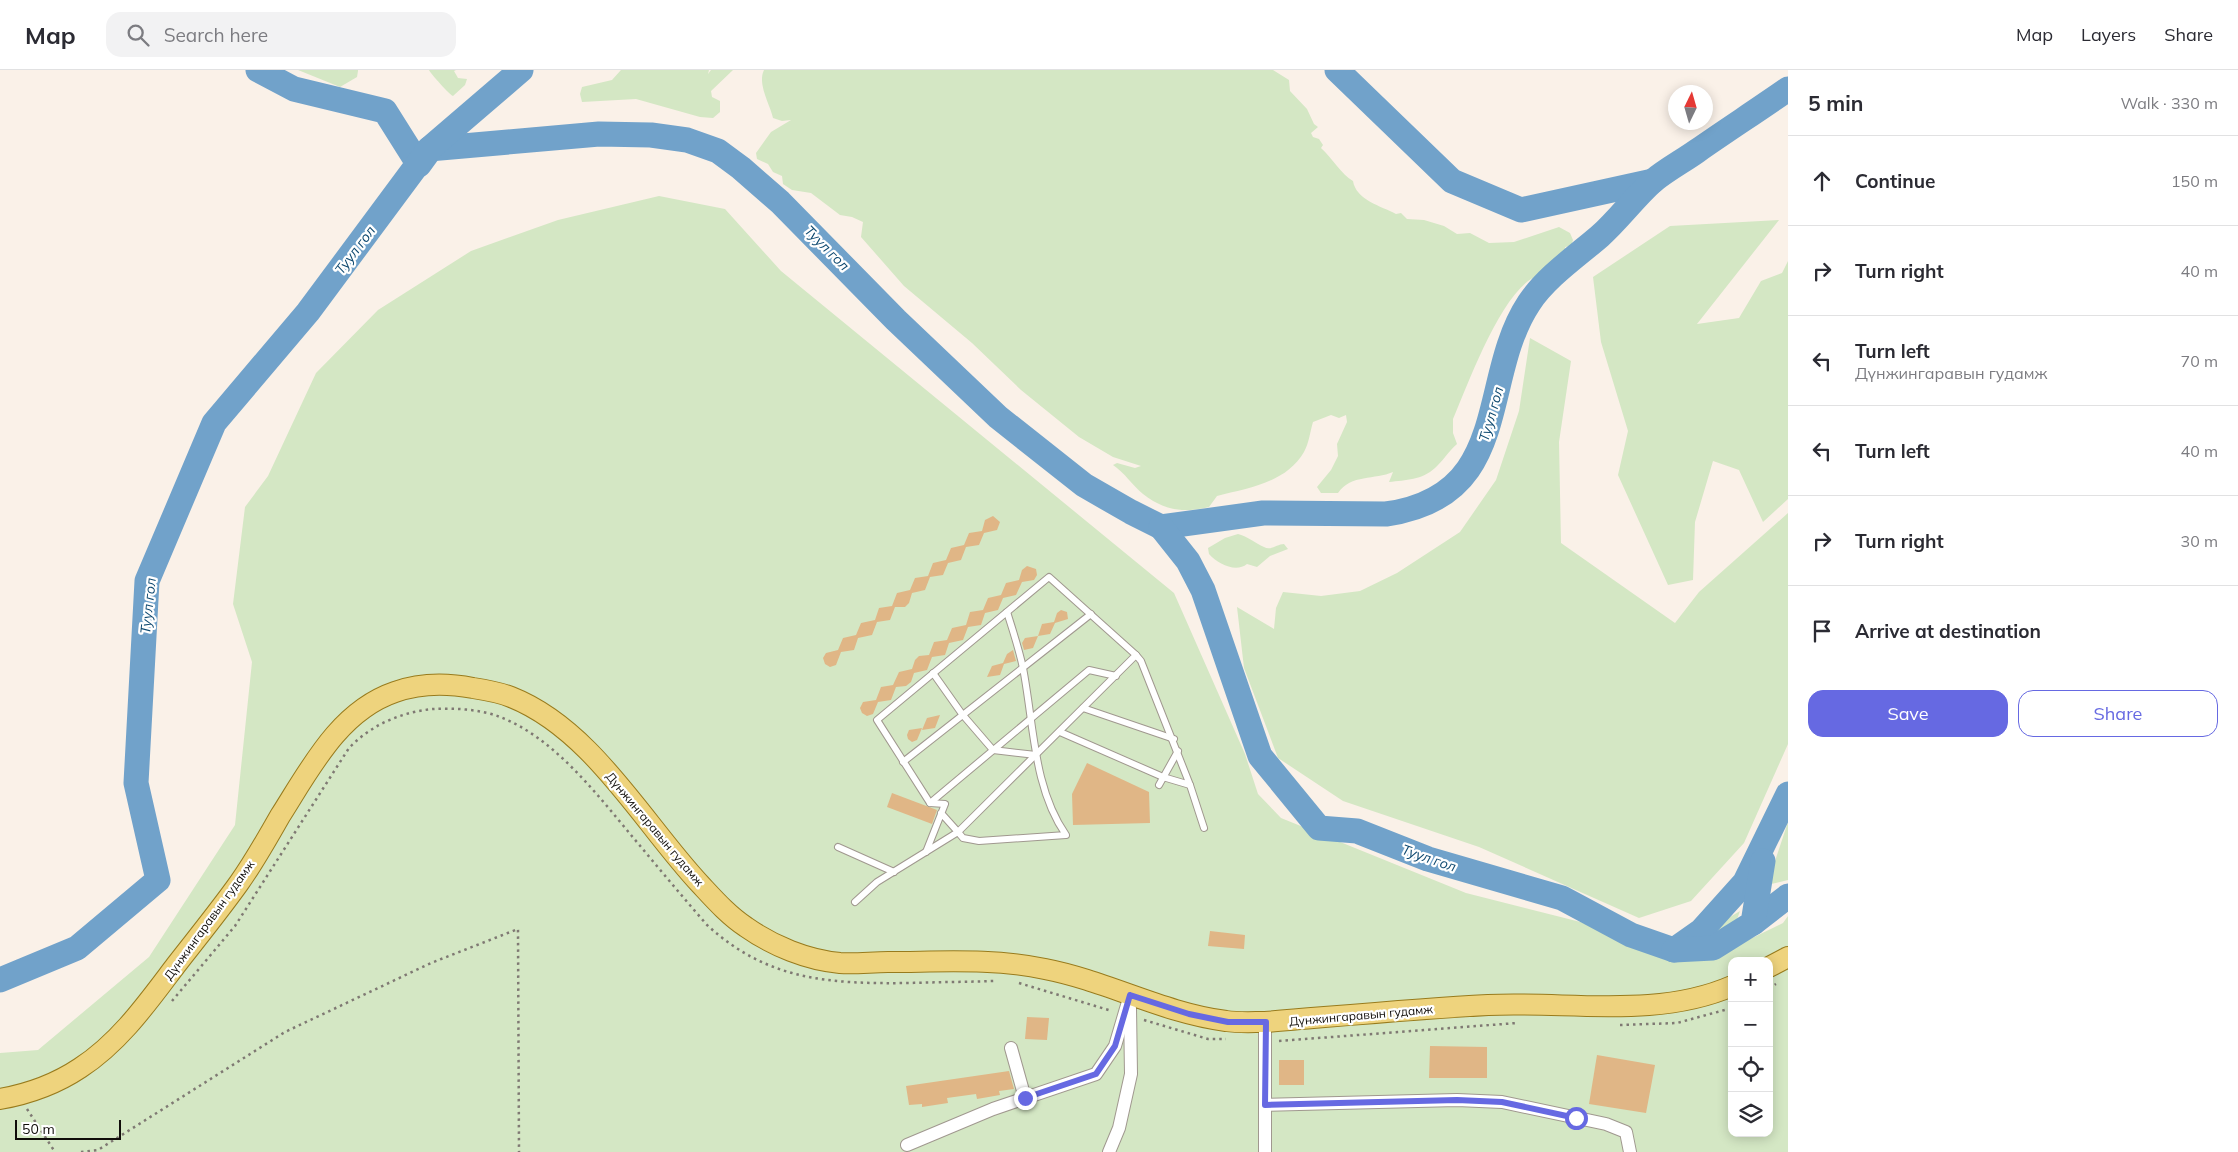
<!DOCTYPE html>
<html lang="en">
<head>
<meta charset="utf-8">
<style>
	:root { --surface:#fff; --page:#f2f2f3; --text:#2b2b33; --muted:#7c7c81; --line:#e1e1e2; --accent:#6669e2 }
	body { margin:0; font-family:Mulish,sans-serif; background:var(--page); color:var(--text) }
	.controls { position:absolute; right:15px; bottom:15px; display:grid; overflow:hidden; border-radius:10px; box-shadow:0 2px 12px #0003 }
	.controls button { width:45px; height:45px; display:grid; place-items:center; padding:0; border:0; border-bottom:1px solid var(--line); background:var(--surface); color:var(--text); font:25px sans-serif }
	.compass { position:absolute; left:1668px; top:15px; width:45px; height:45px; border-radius:50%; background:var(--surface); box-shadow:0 2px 12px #0003; rotate:5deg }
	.scale { position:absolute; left:15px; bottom:12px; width:106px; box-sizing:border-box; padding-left:5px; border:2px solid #100d0a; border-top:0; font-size:14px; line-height:18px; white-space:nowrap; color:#100d0a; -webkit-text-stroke:4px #fff; paint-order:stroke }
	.stop { position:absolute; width:15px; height:15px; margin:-11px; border:4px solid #6669e2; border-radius:50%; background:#fff }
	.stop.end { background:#6669e2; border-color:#fff; box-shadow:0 1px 5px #0008 }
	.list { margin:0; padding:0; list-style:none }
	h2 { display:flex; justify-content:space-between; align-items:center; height:65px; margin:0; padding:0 20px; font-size:21px }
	h2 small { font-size:16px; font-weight:400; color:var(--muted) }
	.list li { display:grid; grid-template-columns:32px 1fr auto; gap:15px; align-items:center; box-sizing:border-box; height:90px; padding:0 20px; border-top:1px solid var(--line) }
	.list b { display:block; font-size:19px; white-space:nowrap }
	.list p { margin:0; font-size:16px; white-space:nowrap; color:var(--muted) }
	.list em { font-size:16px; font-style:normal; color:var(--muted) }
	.actions { display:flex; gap:10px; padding:15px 20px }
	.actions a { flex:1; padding:11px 0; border:1px solid var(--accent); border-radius:15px; text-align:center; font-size:18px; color:var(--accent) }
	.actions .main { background:var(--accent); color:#fff }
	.icon { flex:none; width:28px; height:28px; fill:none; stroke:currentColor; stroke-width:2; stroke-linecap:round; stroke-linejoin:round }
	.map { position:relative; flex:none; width:1788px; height:1082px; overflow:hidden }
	header { display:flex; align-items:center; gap:30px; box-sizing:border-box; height:70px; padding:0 25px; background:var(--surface); border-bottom:1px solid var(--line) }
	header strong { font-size:24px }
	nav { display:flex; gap:28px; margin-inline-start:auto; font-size:18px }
	.search { width:350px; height:45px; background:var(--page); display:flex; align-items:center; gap:12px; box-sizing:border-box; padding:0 18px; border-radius:15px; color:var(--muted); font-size:19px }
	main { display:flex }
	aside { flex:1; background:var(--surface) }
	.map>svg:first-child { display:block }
</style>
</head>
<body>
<header>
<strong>Map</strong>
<div class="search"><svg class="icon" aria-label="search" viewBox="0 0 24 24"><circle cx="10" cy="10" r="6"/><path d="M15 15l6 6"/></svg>Search here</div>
<nav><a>Map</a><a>Layers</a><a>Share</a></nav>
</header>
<main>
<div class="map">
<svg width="1788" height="1082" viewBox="0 0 1788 1082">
	<rect width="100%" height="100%" fill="#faf1e8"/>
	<!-- green -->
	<g fill="#d4e7c4" fill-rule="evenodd">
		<polygon points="298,0 358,0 358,1 357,7 340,17"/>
		<path d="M429,0H456L454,1L458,8L467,9L465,15L453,26C449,24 431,4 429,0Z"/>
		<polygon points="621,0 709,0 708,4 711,0 733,0 711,21 712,27 720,31 720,42 713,48 700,47 636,29 582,32 580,24 582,17 612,10"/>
		<path d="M764,0H1273L1289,10L1290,21L1307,39L1314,54L1318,57L1311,63L1313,67L1319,69L1323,75L1321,78C1332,88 1342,105 1353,111C1356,130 1381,136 1396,144L1401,143L1407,149L1424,150L1444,156L1457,164L1470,163L1489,173L1514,172L1559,157L1570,163L1573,170L1571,176L1565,177L1566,183L1559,196L1553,195L1552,202C1544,205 1538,204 1531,209C1498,231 1469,312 1453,349V363L1457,374C1448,382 1442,392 1435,398C1422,410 1406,410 1389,412L1393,402C1375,410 1351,404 1338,423H1321L1317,417L1331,400L1338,386L1337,374L1347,352L1346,345L1339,348L1331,345L1313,352C1310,362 1309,373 1304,382C1286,413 1248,418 1217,426L1209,437C1184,443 1165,441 1143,424C1132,415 1125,403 1113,395L1117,393L1135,398L1141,396L1113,387L1079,367L1021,320L972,273L904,216L861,167L863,152L852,147L840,145L811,123L792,120L783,114L782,106L773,102L768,94L757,89L756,83L771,62L791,50L782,51L773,48C770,34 757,14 764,0Z"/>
		<path d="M659,126L725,139L781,201L1174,523L1245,684L1258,724L1281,748L1466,823L1715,886L1783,853L1788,846V1082H0V983L38,980L149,887L235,755L252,592L233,534L245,437L268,406L316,303L378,240L471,181L558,150ZM1732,891H1769V1063H1732Z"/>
		<polygon points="1779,150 1697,254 1739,248 1761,211 1782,203 1788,191 1788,429 1763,452 1739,400 1713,391 1695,452 1693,510 1668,515 1618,405 1628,361 1601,272 1593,207 1670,156"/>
		<polygon points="1530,268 1571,291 1559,372 1561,473 1675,553 1699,522 1788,443 1788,674 1744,773 1691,831 1639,848 1479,777 1343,731 1278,688 1244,598 1237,537 1274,559 1276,538 1283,522 1321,526 1360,521 1397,503 1460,462 1496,410 1519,341"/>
		<path d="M1238,464C1249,467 1255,473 1264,477C1271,481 1277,474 1284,474L1288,479L1270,486L1257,497L1247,494C1236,503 1218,494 1209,484L1208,478L1225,468Z"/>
		<polygon points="1788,752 1788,810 1767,815"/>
		<polygon points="1740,841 1734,858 1726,866 1709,868 1720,853"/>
	</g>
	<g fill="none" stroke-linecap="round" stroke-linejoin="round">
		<!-- river -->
		<g stroke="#71a2ca" stroke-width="25">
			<polyline points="258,0 294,19 385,41 419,95 427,84"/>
			<polyline points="1337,0 1452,111 1521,140 1653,111"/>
			<path d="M429,79L599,64L651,65L687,70L718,81L741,98L780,132L896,250L998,347L1084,415L1131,442L1161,457L1263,443L1386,444C1514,426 1478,310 1529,233C1546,207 1577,186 1600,166C1619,149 1634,128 1653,111C1666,100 1683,91 1697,81C1727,60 1758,40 1788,19"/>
			<polyline points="1161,457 1188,491 1203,520 1260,686 1319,758 1357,761 1428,789 1562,828 1631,865 1674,880 1701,861 1745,812 1788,724"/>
			<polyline points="1753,853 1788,826"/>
			<polyline points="1674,880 1713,878 1753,853 1763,791"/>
			<polyline points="0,910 77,878 158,810 136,713 147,511 214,353 308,242 429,79 521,0"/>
		</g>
	</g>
	<!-- building -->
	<g fill="#e0b686">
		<polygon points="993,446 1000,452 997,460 984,463 979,475 966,477 961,490 948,493 943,505 930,507 925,520 912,523 909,533 905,537 895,537 890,550 877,552 872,565 858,568 854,580 841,582 836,595 830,597 825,594 823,588 826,583 838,580 843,568 856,565 861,553 875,550 879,538 892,536 897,523 910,520 915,508 928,506 933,493 946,490 951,478 964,475 969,463 982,461 985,450"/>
		<polygon points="1027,496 1036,499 1037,505 1034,510 1022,512 1016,525 1003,528 998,540 985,543 981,555 968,557 963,570 949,573 945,585 932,587 927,600 914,603 911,612 906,616 896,617 891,630 878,632 873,644 867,646 862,643 860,638 863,632 876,630 881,617 893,615 899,602 912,599 915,590 919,586 929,585 934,572 947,570 952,558 966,555 970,542 983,540 988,528 1001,525 1006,513 1019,510 1022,500"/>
		<polygon points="1061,540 1067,542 1068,549 1055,553 1050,564 1038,566 1042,554 1054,552 1057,543"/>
		<polygon points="1038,566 1033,578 1024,580 1022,573 1025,568"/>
		<polygon points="1013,580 1016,591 1004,594 1000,605 987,607 992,596 1003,593 1007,584"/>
		<polygon points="940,645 935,658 922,660 927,648"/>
		<polygon points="922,658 917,670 912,672 908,669 907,665 909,660"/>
		<polygon points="1087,693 1149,722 1150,753 1073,755 1072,724"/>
		<polygon points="892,723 937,740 932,754 887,737"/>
		<polygon points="1210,861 1245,865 1244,879 1208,876"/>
		<polygon points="1027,947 1049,948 1047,970 1025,969"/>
		<polygon points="1430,976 1487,977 1487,1008 1429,1008"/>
		<polygon points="1597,985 1655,995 1646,1043 1589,1034"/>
		<rect x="1279" y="990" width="25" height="25"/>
		<polygon points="1009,1001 1014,1019 999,1021 1000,1025 977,1029 976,1024 947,1028 948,1033 922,1037 922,1034 909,1035 906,1016"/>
	</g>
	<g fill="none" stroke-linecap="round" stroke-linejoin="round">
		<defs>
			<g id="lane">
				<polyline points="933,603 962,644 993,680 1036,685"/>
				<polyline points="1083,638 1174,669"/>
				<polyline points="1060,662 1163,707 1190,715 1141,591 1136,585"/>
				<polyline points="903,692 1091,544"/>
				<polyline points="1159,715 1178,681"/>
				<polyline points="1190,715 1204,758"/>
				<polyline points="930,733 1089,600 1116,606"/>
				<polyline points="838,777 894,802"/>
				<polyline points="926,782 945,734 930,733 877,650 1049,507 1136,585 958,762 941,743"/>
				<path d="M855,832L877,812L958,762L963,768L979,771L1066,765C1033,718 1034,654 1023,598C1019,579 1013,561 1007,542"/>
			</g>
			<g id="street">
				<polyline points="1265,952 1265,1035 1457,1030 1502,1032 1606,1054 1626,1062 1630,1082"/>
				<polyline points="1011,978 1025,1028"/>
				<polyline points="1265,1035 1265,1082"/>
				<polyline points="907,1075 993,1039 1096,1004 1115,976 1130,925"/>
				<polyline points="1109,1082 1119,1058 1131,1004 1130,938"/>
			</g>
			<g id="primary">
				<polyline points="1769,897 1788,887"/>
				<path d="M0,1029C28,1024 56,1014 80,998C120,972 148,932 176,895C197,868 219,841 239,813C254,792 267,769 280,746C310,699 339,641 395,622C420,613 447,613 473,618C486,620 499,622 511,627C592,659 643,753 700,814C714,829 728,845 746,857C773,876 807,890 840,893C856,894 872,892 888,892C939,892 994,888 1045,899C1107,911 1163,943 1226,951C1239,953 1253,952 1265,952C1340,946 1414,939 1488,935C1568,931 1656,949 1732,916"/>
			</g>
		</defs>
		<!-- lane casing -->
		<use href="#lane" stroke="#a0988f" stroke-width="8"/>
		<!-- street casing -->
		<use href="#street" stroke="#a0988f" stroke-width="14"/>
		<!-- primary casing -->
		<use href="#primary" stroke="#987b1d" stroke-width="22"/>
		<!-- path -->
		<g stroke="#7f7973" stroke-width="2.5" stroke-dasharray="2.5 4" stroke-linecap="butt">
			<polyline points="1019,913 1112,941"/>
			<polyline points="1769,918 1776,914"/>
			<path d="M172,931L235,856L349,678C371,655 401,642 433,639C454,638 480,639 500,647C553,667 596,723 631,765C656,795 681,825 707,855C768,911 830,914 910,913C938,912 966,912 994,911"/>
			<polyline points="1144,950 1208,969 1226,969"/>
			<polyline points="1620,955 1677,953 1732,938"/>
			<polyline points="1279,971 1517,953"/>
			<polyline points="27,1039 55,1082"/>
			<polyline points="81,1082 98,1080 285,962 431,893 518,859 519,1082"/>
		</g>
		<!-- lane -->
		<use href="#lane" stroke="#fff" stroke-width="6"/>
		<!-- street -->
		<use href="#street" stroke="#fff" stroke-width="12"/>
		<!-- primary -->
		<use href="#primary" stroke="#eed37d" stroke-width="20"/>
	</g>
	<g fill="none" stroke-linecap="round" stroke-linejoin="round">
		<!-- route -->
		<polyline stroke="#6669e2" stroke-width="6" points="1025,1028 1096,1004 1115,976 1130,925 1189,944 1228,952 1266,952 1265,1035 1457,1030 1502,1032 1576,1048"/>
	</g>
	<g text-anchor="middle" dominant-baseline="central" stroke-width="4.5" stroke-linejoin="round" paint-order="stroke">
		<!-- street labels -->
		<g font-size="12" fill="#100d0a" stroke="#fff">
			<text transform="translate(655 759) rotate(50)">Дүнжингаравын гудамж</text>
			<text transform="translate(209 850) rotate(-54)">Дүнжингаравын гудамж</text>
			<text transform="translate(1361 945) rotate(-5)">Дүнжингаравын гудамж</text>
		</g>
		<!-- water labels -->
		<g font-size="14" font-style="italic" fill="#0d486f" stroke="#fff">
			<text transform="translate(827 178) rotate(45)">Туул гол</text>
			<text transform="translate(355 180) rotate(-53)">Туул гол</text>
			<text transform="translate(1491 344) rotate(-74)">Туул гол</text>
			<text transform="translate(148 536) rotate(-84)">Туул гол</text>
			<text transform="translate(1429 788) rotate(19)">Туул гол</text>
		</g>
	</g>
</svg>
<div class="controls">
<button>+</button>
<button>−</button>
<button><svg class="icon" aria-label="locate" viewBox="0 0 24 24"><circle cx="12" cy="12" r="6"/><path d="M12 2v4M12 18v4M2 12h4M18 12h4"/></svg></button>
<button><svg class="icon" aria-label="layers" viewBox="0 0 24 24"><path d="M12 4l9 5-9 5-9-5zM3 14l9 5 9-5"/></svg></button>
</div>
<svg class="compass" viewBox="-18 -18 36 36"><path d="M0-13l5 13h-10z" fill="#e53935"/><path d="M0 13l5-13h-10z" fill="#7c7c81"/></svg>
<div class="scale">50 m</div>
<div class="stop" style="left:1576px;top:1048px"></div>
<div class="stop end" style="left:1025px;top:1028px"></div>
</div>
<aside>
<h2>5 min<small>Walk · 330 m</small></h2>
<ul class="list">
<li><svg class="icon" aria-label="ahead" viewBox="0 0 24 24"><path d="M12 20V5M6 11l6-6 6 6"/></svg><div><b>Continue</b></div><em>150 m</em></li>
<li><svg class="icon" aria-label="right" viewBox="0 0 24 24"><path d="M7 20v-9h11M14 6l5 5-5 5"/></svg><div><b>Turn right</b></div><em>40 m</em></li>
<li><svg class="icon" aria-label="left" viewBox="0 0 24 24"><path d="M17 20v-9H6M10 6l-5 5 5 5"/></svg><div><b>Turn left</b><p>Дүнжингаравын гудамж</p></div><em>70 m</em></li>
<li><svg class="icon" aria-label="left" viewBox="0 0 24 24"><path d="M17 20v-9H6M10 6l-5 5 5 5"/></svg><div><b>Turn left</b></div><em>40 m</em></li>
<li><svg class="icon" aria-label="right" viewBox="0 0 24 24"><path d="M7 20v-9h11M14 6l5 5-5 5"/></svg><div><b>Turn right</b></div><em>30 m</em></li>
<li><svg class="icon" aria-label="arrive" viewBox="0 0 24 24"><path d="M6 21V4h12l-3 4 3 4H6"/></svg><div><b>Arrive at destination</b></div></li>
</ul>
<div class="actions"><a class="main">Save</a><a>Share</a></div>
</aside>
</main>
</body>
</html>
